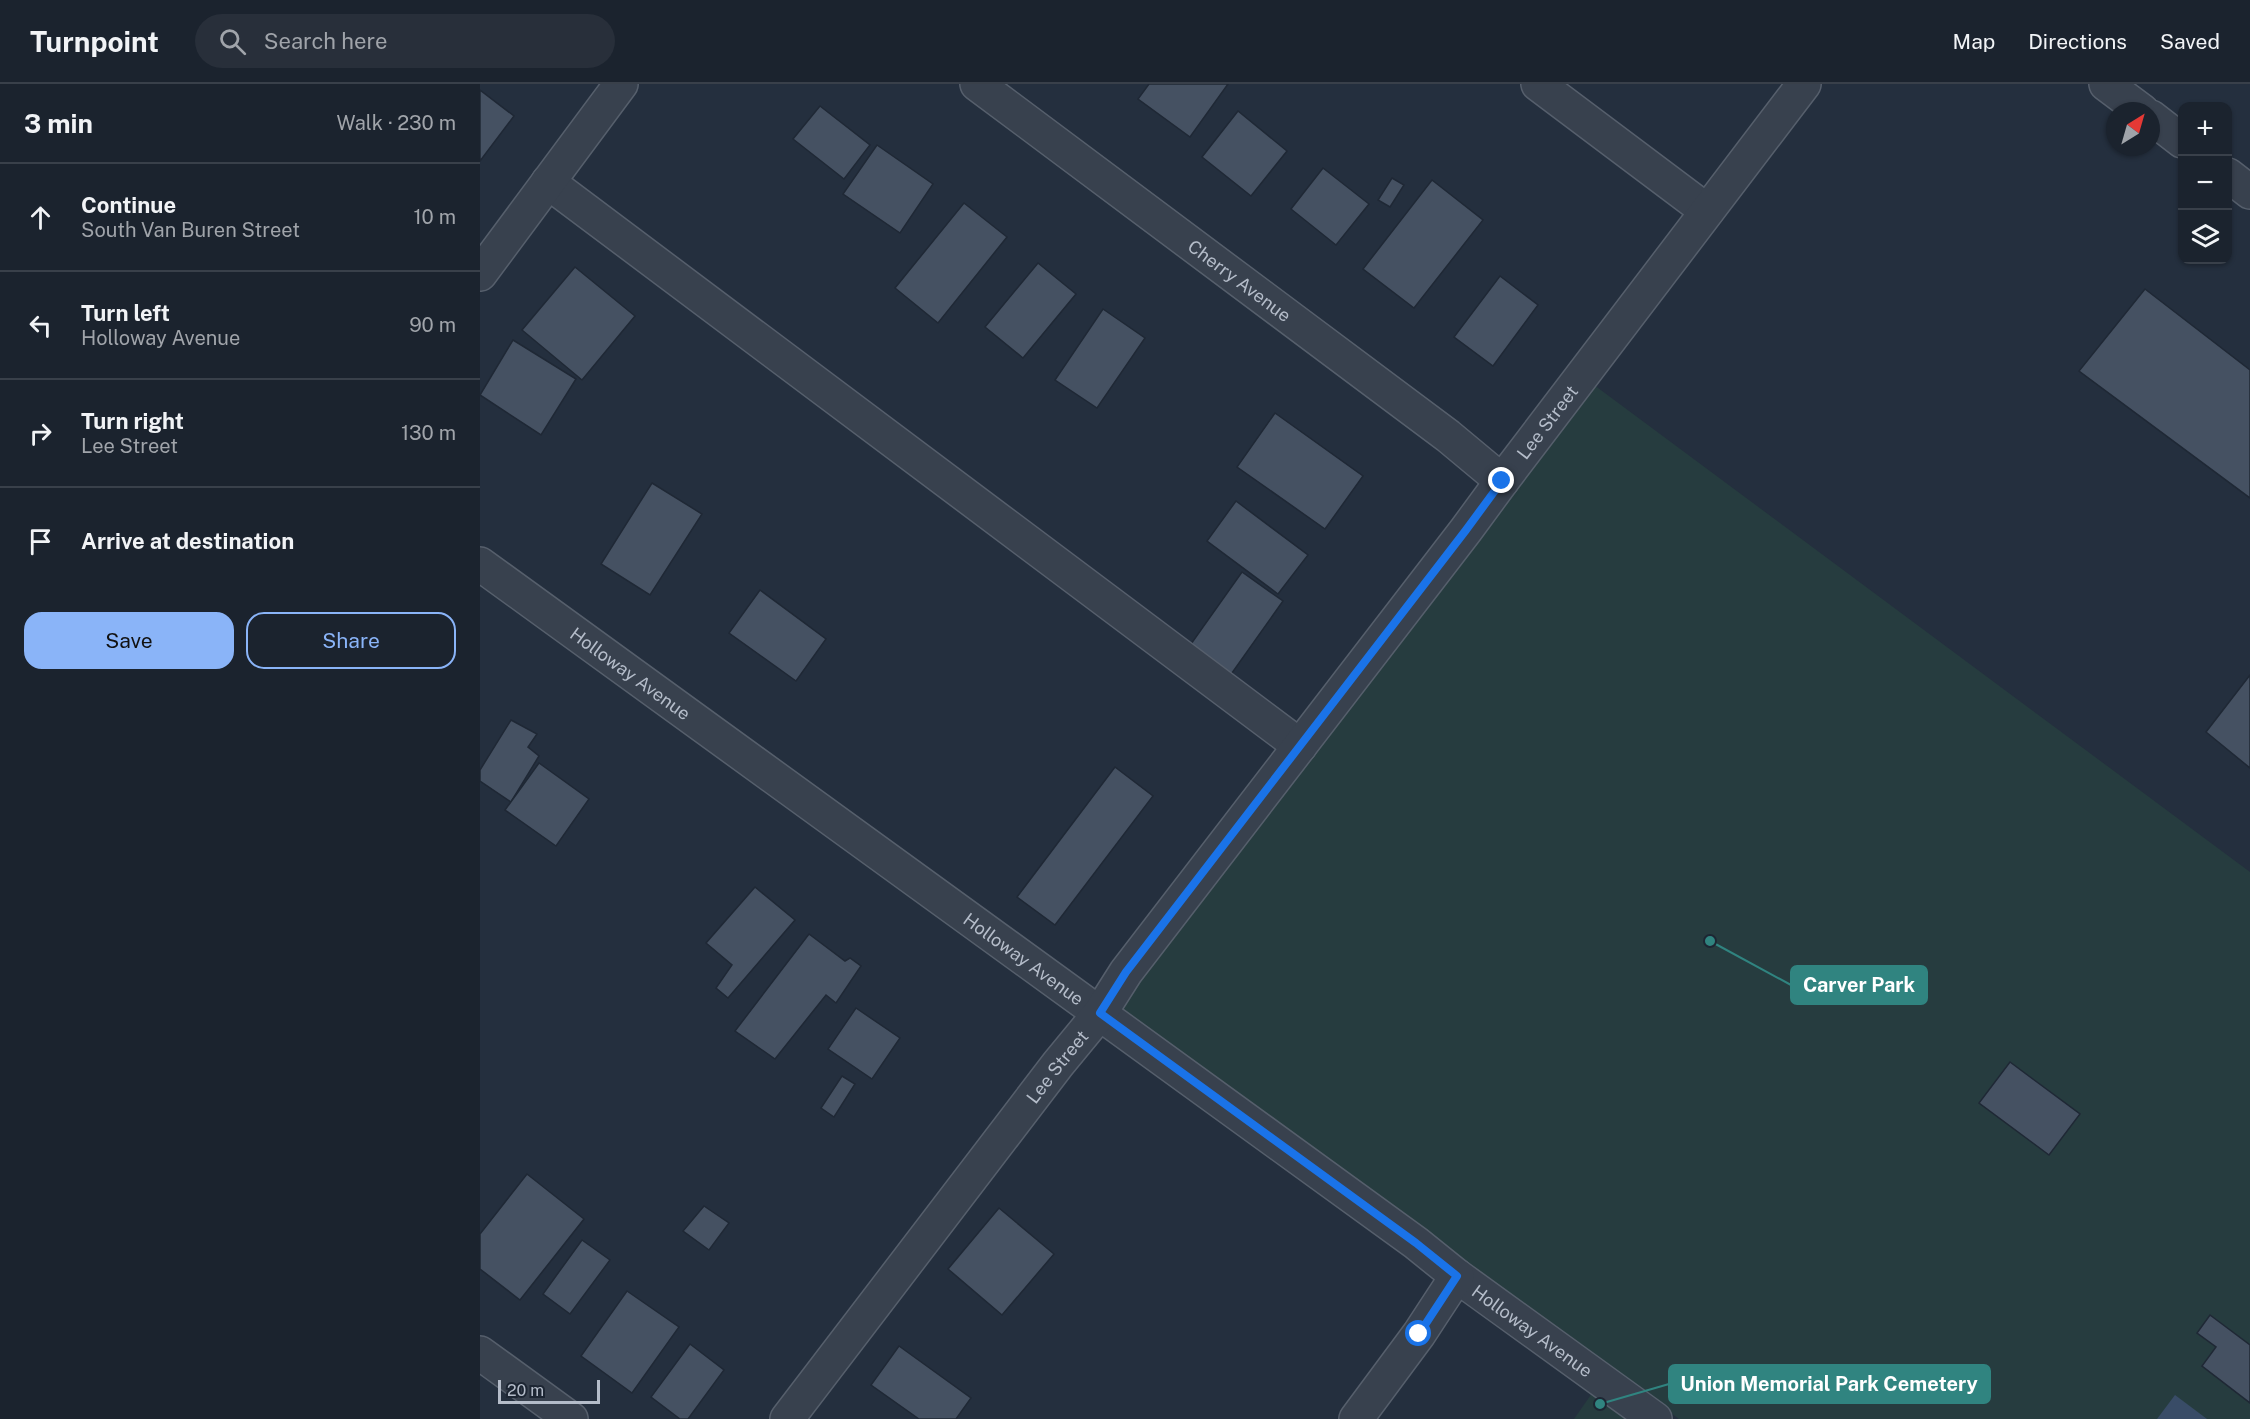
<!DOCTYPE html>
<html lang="en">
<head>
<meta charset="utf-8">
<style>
	:root { --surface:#1b232e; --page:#282f3a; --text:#f1f3f6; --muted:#a0a4aa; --line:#39404a; --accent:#8ab4f8 }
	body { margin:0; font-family:"Public Sans",sans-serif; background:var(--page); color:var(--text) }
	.controls { position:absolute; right:18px; top:18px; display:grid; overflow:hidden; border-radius:12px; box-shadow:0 2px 4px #0004 }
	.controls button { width:54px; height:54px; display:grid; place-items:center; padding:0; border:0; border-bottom:2px solid var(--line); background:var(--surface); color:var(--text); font:30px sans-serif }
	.compass { position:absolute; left:1626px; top:18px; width:54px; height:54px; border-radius:50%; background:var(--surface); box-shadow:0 2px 4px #0004; rotate:37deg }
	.scale { position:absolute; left:18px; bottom:15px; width:102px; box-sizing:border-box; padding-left:6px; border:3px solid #b4bcc9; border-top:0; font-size:16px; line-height:21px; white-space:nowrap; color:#b4bcc9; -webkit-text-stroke:4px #1d2633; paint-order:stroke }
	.stop { position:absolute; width:18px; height:18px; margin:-14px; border:4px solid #1a73e8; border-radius:50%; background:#fff }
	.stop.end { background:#1a73e8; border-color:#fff; box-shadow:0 2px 6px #0008 }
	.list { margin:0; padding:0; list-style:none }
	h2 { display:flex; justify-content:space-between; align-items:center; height:78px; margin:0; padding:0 24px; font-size:26px }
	h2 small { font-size:20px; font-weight:400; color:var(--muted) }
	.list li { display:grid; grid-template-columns:39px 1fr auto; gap:18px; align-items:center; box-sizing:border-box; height:108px; padding:0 24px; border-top:2px solid var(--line) }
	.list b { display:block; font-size:22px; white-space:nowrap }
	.list p { margin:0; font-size:20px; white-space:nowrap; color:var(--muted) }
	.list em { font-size:20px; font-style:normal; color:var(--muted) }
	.actions { display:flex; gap:12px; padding:18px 24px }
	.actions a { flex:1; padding:14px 0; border:2px solid var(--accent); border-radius:18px; text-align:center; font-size:21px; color:var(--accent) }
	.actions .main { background:var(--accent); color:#111 }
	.icon { flex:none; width:33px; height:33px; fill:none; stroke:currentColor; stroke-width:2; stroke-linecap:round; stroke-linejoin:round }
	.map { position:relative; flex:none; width:1770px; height:1335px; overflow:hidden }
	header { display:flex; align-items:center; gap:36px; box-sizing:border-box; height:84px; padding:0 30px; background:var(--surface); border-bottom:2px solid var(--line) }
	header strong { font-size:28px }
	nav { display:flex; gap:33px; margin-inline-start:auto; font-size:21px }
	.search { width:420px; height:54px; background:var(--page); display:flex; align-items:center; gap:15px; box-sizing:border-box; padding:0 21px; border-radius:33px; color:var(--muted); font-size:22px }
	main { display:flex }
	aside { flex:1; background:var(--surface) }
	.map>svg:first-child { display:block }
</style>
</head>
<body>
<header>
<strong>Turnpoint</strong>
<div class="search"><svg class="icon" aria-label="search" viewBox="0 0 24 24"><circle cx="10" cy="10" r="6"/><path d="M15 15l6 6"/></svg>Search here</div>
<nav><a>Map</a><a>Directions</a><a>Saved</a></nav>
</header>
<main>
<aside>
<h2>3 min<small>Walk · 230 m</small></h2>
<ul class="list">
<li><svg class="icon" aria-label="ahead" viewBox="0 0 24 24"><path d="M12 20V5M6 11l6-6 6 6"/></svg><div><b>Continue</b><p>South Van Buren Street</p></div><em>10 m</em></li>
<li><svg class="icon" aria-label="left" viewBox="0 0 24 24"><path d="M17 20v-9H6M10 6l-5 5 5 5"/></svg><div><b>Turn left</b><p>Holloway Avenue</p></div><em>90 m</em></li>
<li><svg class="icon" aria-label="right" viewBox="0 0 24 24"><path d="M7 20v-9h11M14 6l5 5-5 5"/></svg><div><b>Turn right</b><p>Lee Street</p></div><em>130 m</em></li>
<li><svg class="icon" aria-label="arrive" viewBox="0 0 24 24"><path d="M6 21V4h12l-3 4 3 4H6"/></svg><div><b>Arrive at destination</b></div></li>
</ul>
<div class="actions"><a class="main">Save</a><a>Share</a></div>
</aside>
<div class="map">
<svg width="1770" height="1335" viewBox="0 0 1770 1335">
	<rect width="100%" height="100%" fill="#242f3e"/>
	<!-- green -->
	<g fill="#263c3f">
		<polygon points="1110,298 1770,788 1770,1335 1199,1335 638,925"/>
		<polygon points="1115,1305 1156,1335 1094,1335"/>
	</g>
	<!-- water -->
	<polygon fill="#394c67" points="1695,1311 1727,1335 1677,1335"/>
	<!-- building -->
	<g fill="#455162" stroke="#1f2835" stroke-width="1.5">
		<polygon points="669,0 748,0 710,53 658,15"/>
		<polygon points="0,6 34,32 0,77"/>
		<polygon points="340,22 390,61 364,95 313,55"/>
		<polygon points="758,27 807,67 771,112 722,73"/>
		<polygon points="397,61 453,100 420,149 363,110"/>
		<polygon points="843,84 889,120 856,161 811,125"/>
		<polygon points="912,94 924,101 910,123 898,116"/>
		<polygon points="952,96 1003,136 934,224 883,185"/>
		<polygon points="484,119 527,153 458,239 415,204"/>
		<polygon points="558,179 596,210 543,274 505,243"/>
		<polygon points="95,183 155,232 102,296 42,246"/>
		<polygon points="1020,192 1058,221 1013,282 974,253"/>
		<polygon points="1665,205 1770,286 1770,414 1599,287"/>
		<polygon points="623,225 665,254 617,324 575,296"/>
		<polygon points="33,256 96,295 61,351 0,311"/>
		<polygon points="795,329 883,392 845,445 757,383"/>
		<polygon points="172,399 222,430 170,511 121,480"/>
		<polygon points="756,417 828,471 798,510 727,457"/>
		<polygon points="762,488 803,517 747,596 706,567"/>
		<polygon points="280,506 346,555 316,597 249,549"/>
		<polygon points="1770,591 1770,684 1726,648"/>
		<polygon points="31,636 57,650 48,663 59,672 31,718 0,697 0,686"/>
		<polygon points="59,679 109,715 76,762 25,726"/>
		<polygon points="635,683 673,712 575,841 537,813"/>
		<polygon points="275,803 315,836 248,914 236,904 252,881 226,859"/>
		<polygon points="329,850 365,877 370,874 381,882 356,919 346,911 295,975 255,947"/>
		<polygon points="376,924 420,954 392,995 348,965"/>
		<polygon points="1530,978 1600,1030 1569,1071 1499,1019"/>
		<polygon points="362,992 375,1000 354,1033 341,1024"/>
		<polygon points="47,1090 104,1135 40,1216 0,1185 0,1150"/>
		<polygon points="224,1122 249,1139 229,1166 203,1147"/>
		<polygon points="519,1124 574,1170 522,1231 468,1185"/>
		<polygon points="102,1156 130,1176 90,1230 63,1210"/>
		<polygon points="147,1207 199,1243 152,1309 101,1272"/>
		<polygon points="1730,1231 1770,1261 1770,1319 1722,1282 1736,1263 1717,1249"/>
		<polygon points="210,1260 244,1286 208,1335 200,1335 171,1313"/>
		<polygon points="419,1262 491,1314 476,1335 439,1335 391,1301"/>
	</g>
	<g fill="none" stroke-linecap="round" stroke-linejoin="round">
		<defs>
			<g id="minor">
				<path id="s1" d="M497,0L968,352L1022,397"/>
				<polyline points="1058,0 1227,127"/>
				<polyline points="1626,0 1662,27"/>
				<polyline points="1671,33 1702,57"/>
				<polyline points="1748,91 1770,108"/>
				<polyline points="68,98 820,662"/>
				<polyline points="0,190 141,0"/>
				<path id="s2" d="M0,480L936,1159L977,1192L1175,1335"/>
				<polyline points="0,1269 91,1335"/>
				<path id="s3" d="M307,1335L578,980L620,929L646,888L986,446L1022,397L1324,0"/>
				<polyline points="876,1335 939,1250 977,1192"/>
			</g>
		</defs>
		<!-- minor casing -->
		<use href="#minor" stroke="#565f6c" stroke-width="36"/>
		<!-- minor -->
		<use href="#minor" stroke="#38414e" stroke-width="33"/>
	</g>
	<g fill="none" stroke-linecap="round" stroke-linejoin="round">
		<!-- route -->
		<polyline stroke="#1a73e8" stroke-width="8" points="939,1250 977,1192 936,1159 620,929 646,888 986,446 1022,397"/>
	</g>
	<g text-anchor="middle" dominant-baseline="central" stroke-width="4.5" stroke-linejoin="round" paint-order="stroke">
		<!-- street labels -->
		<g font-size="18" fill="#b4bcc9" stroke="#1d2633">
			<text stroke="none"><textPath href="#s1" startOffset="328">Cherry Avenue</textPath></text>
			<text stroke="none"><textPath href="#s3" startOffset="1254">Lee Street</textPath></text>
			<text stroke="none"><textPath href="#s2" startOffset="186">Holloway Avenue</textPath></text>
			<text stroke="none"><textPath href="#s2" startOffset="672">Holloway Avenue</textPath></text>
			<text stroke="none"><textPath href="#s3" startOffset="444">Lee Street</textPath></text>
			<text stroke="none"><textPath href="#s2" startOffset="1302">Holloway Avenue</textPath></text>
		</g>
	</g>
	<!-- callouts -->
	<path fill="none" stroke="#308480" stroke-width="2" d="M1230 857L1311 901M1120 1320L1189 1300"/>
	<g fill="#308480" stroke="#1d2633" stroke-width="2">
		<circle cx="1230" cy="857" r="6"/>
		<circle cx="1120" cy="1320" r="6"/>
	</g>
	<g fill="#308480" stroke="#308480" stroke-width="2">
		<rect x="1311" y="882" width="136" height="38" rx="6"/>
		<rect x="1189" y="1281" width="321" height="38" rx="6"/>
	</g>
	<g font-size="20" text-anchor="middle" font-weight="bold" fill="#fff">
		<text x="1379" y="908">Carver Park</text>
		<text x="1349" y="1307">Union Memorial Park Cemetery</text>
	</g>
</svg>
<div class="controls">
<button>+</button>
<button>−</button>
<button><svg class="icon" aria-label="layers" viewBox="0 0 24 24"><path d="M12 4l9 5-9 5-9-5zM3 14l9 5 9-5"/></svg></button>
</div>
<svg class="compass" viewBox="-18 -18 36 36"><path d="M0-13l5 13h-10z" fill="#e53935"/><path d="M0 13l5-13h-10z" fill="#a0a4aa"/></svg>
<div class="scale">20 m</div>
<div class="stop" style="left:939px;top:1250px"></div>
<div class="stop end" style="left:1022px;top:397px"></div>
</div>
</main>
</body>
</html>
